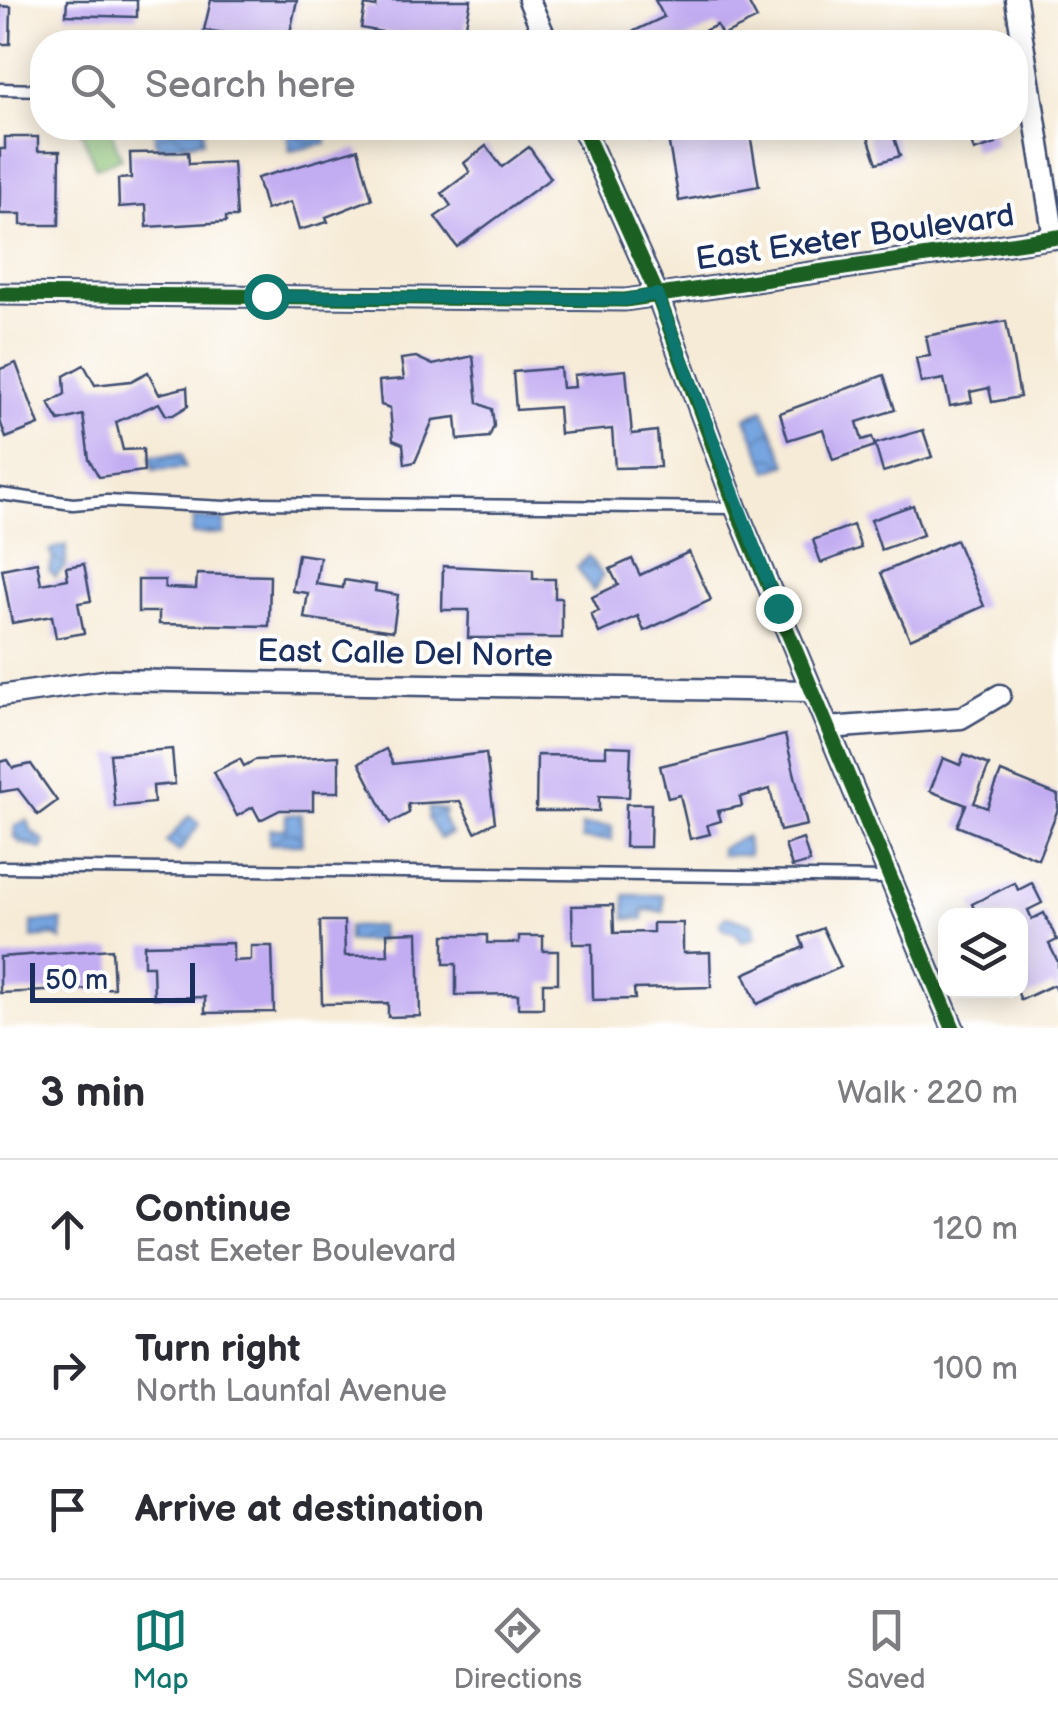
<!DOCTYPE html>
<html lang="en">
<head>
<meta charset="utf-8">
<style>
	:root { --surface:#fff; --page:#f2f2f3; --text:#2b2b33; --muted:#7c7c81; --line:#e1e1e2; --accent:#0f766e }
	body { margin:0; font-family:"Balsamiq Sans",sans-serif; background:var(--page); color:var(--text) }
	.controls { position:absolute; right:30px; bottom:30px; display:grid; overflow:hidden; border-radius:20px; box-shadow:0 5px 25px #0003 }
	.controls button { width:90px; height:90px; display:grid; place-items:center; padding:0; border:0; border-bottom:2px solid var(--line); background:var(--surface); color:var(--text); font:50px sans-serif }
	.scale { position:absolute; left:30px; bottom:25px; width:165px; box-sizing:border-box; padding-left:10px; border:5px solid #1b2f5e; border-top:0; font-size:28px; line-height:35px; white-space:nowrap; color:#1b2f5e; -webkit-text-stroke:8px #fff; paint-order:stroke }
	.stop { position:absolute; width:30px; height:30px; margin:-22px; border:8px solid #0f766e; border-radius:50%; background:#fff }
	.stop.end { background:#0f766e; border-color:#fff; box-shadow:0 2px 10px #0008 }
	.list { margin:0; padding:0; list-style:none }
	h2 { display:flex; justify-content:space-between; align-items:center; height:130px; margin:0; padding:0 40px; font-size:42px }
	h2 small { font-size:32px; font-weight:400; color:var(--muted) }
	.list li { display:grid; grid-template-columns:65px 1fr auto; gap:30px; align-items:center; box-sizing:border-box; height:140px; padding:0 40px; border-top:2px solid var(--line) }
	.list b { display:block; font-size:38px; white-space:nowrap }
	.list p { margin:0; font-size:32px; white-space:nowrap; color:var(--muted) }
	.list em { font-size:32px; font-style:normal; color:var(--muted) }
	.icon { flex:none; width:55px; height:55px; fill:none; stroke:currentColor; stroke-width:2; stroke-linecap:round; stroke-linejoin:round }
	.map { position:relative; flex:none; width:1058px; height:1028px; overflow:hidden }
	.search { position:absolute; background:var(--surface); box-shadow:0 5px 25px #0003; left:30px; right:30px; top:30px; height:110px; display:flex; align-items:center; gap:25px; box-sizing:border-box; padding:0 35px; border-radius:40px; color:var(--muted); font-size:38px }
	.sheet { height:550px; background:var(--surface) }
	nav { display:flex; justify-content:space-around; align-items:center; box-sizing:border-box; height:140px; border-top:2px solid var(--line); background:var(--surface); font-size:28px; color:var(--muted) }
	nav a { display:grid; justify-items:center; gap:5px }
	nav .on { color:var(--accent) }
	.map>svg:first-child { display:block }
</style>
</head>
<body>
<div class="map">
<svg width="1058" height="1028" viewBox="0 0 1058 1028">
	<defs>
		<pattern id="water-waves" width="16" height="10" patternUnits="userSpaceOnUse" patternTransform="scale(2.5)"><rect width="16" height="10" fill="#77a5e0"/><path d="M0 5q4-4 8 0t8 0" fill="none" stroke="#6187b9"/></pattern>
	</defs>
	<rect width="100%" height="100%" fill="#fff"/>
	<filter id="ink" filterUnits="userSpaceOnUse"><feTurbulence type="fractalNoise" baseFrequency=".01" numOctaves="2"/><feDisplacementMap in="SourceGraphic" scale="20" xChannelSelector="R" yChannelSelector="G"/><feConvolveMatrix kernelMatrix="1 2 1 2 8 2 1 2 1" color-interpolation-filters="sRGB"/></filter>
	<filter id="wash" filterUnits="userSpaceOnUse"><feTurbulence type="fractalNoise" baseFrequency=".0048" numOctaves="4" result="noise"/><feDisplacementMap in="SourceGraphic" scale="40" xChannelSelector="R" yChannelSelector="G"/><feGaussianBlur stdDeviation="2.25" result="paint"/><feColorMatrix in="noise" values="0 0 0 0 0 0 0 0 0 0 0 0 0 0 0 0 0 1.4 0 .05"/><feComposite in="paint" operator="in"/></filter>
	<g filter="url(#wash)">
		<rect width="100%" height="100%" fill="#f6ebd7"/>
		<!-- grass -->
		<polygon fill="#90c678" stroke="#567a6b" stroke-width="2.5" points="80,128 110,128 121,158 96,168"/>
		<!-- water -->
		<g fill="url(#water-waves)" stroke="#496a9f" stroke-width="2.5">
			<polygon points="155,128 203,128 203,141 161,147 155,143"/>
			<polygon points="323,128 326,144 290,151 287,132"/>
			<polygon points="763,409 787,464 768,471 746,418"/>
			<polygon points="182,454 185,468 153,470 151,456"/>
			<polygon points="194,518 224,520 224,534 192,534"/>
			<polygon points="66,545 66,565 55,577 49,570 53,559 50,550"/>
			<polygon points="588,556 603,576 593,591 577,567"/>
			<polygon points="429,808 445,810 443,819 451,834 440,839 428,819"/>
			<polygon points="301,814 302,844 269,844 270,829 286,829 286,815"/>
			<polygon points="189,816 200,823 179,852 166,842"/>
			<polygon points="27,820 32,832 45,842 42,849 20,843 14,836 15,826"/>
			<polygon points="582,825 612,826 612,840 582,839"/>
			<polygon points="746,836 749,855 721,855 721,848"/>
			<polygon points="625,895 663,895 664,912 644,910 643,919 625,919"/>
			<polygon points="727,916 752,924 756,937 742,942 736,933 723,929 720,923"/>
			<polygon points="62,921 62,941 55,936 32,938 32,922"/>
			<polygon points="380,926 382,941 348,941 348,927"/>
		</g>
		<g id="blocks">
			<!-- building -->
			<g fill="#c3adf2">
				<polygon points="67,0 137,0 137,17 66,15"/>
				<polygon points="211,0 297,0 288,42 204,30"/>
				<polygon points="378,0 471,0 464,34 444,30 442,42 402,42 403,36 361,28 365,5 376,7"/>
				<polygon points="655,0 747,0 757,19 722,36 717,25 680,42 637,42 632,32 664,17"/>
				<polygon points="0,6 11,7 10,44 0,44"/>
				<polygon points="648,128 749,128 759,186 679,201 668,138 650,141"/>
				<polygon points="865,128 891,128 900,156 877,163"/>
				<polygon points="967,128 991,128 996,144 974,151"/>
				<polygon points="5,137 38,137 38,151 60,151 59,225 21,225 21,214 0,214 0,149 5,149"/>
				<polygon points="486,146 502,167 529,147 551,178 457,247 435,217 451,206 442,193 470,172 464,163"/>
				<polygon points="358,149 372,199 326,217 328,222 299,230 291,202 266,210 257,178"/>
				<polygon points="188,152 189,164 233,162 237,217 226,217 226,222 147,227 146,205 119,207 118,179 131,178 130,153"/>
				<polygon points="1006,321 1020,397 992,402 989,388 970,392 972,402 950,406 944,379 921,383 916,358 930,356 926,336"/>
				<polygon points="473,356 478,403 492,409 494,426 489,437 458,440 456,417 433,420 415,462 405,464 403,444 393,440 390,408 381,405 379,381 404,379 401,359 416,357 433,365"/>
				<polygon points="16,363 39,425 6,438 0,421 0,369"/>
				<polygon points="84,365 95,385 131,381 148,372 159,394 187,387 188,406 173,415 166,415 159,403 116,422 123,450 143,449 144,471 99,477 89,459 83,415 59,421 49,403 65,394 64,376"/>
				<polygon points="560,368 562,388 575,387 574,375 626,370 632,434 657,431 660,467 615,468 612,429 560,434 558,407 516,410 513,372"/>
				<polygon points="884,375 895,410 857,422 862,440 872,437 875,446 833,460 823,429 788,440 780,413"/>
				<polygon points="923,430 932,457 883,472 875,444"/>
				<polygon points="913,505 923,535 881,550 871,520"/>
				<polygon points="853,525 861,548 821,563 813,540"/>
				<polygon points="956,540 984,606 910,639 881,573"/>
				<polygon points="689,552 711,600 644,631 638,616 599,633 591,614 599,611 592,597 618,585 610,569 632,559 640,575"/>
				<polygon points="298,554 320,557 316,584 343,588 344,580 376,585 375,591 398,595 393,631 304,618 308,593 292,591"/>
				<polygon points="37,562 41,584 68,579 66,567 84,564 91,601 78,603 84,633 56,638 52,616 12,623 2,569"/>
				<polygon points="443,566 533,570 533,579 555,579 555,598 562,598 562,638 468,638 469,610 442,610"/>
				<polygon points="197,574 270,576 269,626 159,624 159,612 138,612 138,580 165,580 165,588 196,589"/>
				<polygon points="785,735 807,825 780,831 770,789 740,797 742,806 718,811 721,821 707,825 710,834 690,839 680,795 668,798 660,766"/>
				<polygon points="606,746 631,747 629,797 599,796 599,811 536,811 537,755 606,756"/>
				<polygon points="172,749 175,784 153,786 154,803 115,807 110,754"/>
				<polygon points="386,749 393,764 486,753 495,822 475,832 460,801 408,804 409,813 390,823 359,763"/>
				<polygon points="964,755 989,765 974,803 987,808 1001,772 1058,795 1058,809 1038,859 957,826 966,805 930,791 943,758 960,765"/>
				<polygon points="339,756 339,792 313,792 313,810 280,810 260,820 253,807 237,816 214,772 240,759 244,766 255,760"/>
				<polygon points="8,760 13,768 31,764 57,801 38,815 18,789 0,792 0,762"/>
				<polygon points="626,804 651,804 650,847 625,847"/>
				<polygon points="803,839 810,862 792,867 785,845"/>
				<polygon points="1015,883 1018,890 1032,883 1042,903 1028,910 1032,919 1044,913 1057,940 1049,944 1058,962 1058,995 1053,985 1021,1000 1017,991 1020,916 977,916 972,904"/>
				<polygon points="613,905 614,933 653,932 653,923 683,923 683,953 710,952 711,987 634,989 635,999 593,1000 592,944 573,944 572,906"/>
				<polygon points="320,921 344,921 345,956 388,955 387,933 418,932 420,1016 388,1017 388,1003 322,1004"/>
				<polygon points="823,928 841,967 757,1004 744,974 804,947 800,937"/>
				<polygon points="444,935 487,935 487,943 519,943 519,936 543,936 543,951 558,951 558,983 543,983 543,1008 518,1008 518,994 456,995 456,964 444,964"/>
				<polygon points="233,943 233,961 251,960 251,946 272,946 274,1012 205,1013 205,997 154,998 153,966 144,966 144,945"/>
				<polygon points="112,949 114,988 0,993 0,957"/>
			</g>
		</g>
	</g>
	<g filter="url(#ink)">
		<use href="#blocks" fill-opacity="0" stroke="#3c4b70" stroke-width="2.5"/>
		<g fill="none" stroke-linecap="round" stroke-linejoin="round">
			<defs>
				<g id="lane">
					<polyline points="0,89 42,90"/>
					<polyline points="0,494 73,504 107,501 225,507 257,503 736,508"/>
					<polyline points="0,867 889,878"/>
				</g>
				<g id="street">
					<polyline points="529,0 547,42"/>
					<polyline points="1016,0 1054,238"/>
					<polyline points="583,128 657,294 736,508 953,1028"/>
					<polyline points="0,294 625,300 1058,237"/>
					<polyline points="0,696 110,680 811,691"/>
					<polyline points="828,728 961,718 1000,695"/>
				</g>
			</defs>
			<!-- lane casing -->
			<use href="#lane" stroke="#3c4b70" stroke-width="15"/>
			<!-- street casing -->
			<use href="#street" stroke="#3c4b70" stroke-width="25"/>
			<!-- lane -->
			<use href="#lane" stroke="#fff" stroke-width="10"/>
			<!-- street -->
			<use href="#street" stroke="#fff" stroke-width="20"/>
			<defs>
				<g id="cycleway">
					<polyline points="583,128 657,294 736,508 953,1028"/>
					<polyline points="0,294 625,300 1058,237"/>
				</g>
			</defs>
			<!-- cycleway casing -->
			<use href="#cycleway" stroke="#fff" stroke-width="21"/>
			<!-- cycleway -->
			<use href="#cycleway" stroke="#1b5e20" stroke-width="15"/>
		</g>
	</g>
	<g fill="none" stroke-linecap="round" stroke-linejoin="round" filter="url(#ink)">
		<!-- route -->
		<polyline stroke="#0f766e" stroke-width="12" points="266,296 625,300 657,294 778,608"/>
	</g>
	<g text-anchor="middle" dominant-baseline="central" stroke-width="8" stroke-linejoin="round" paint-order="stroke">
		<!-- street labels -->
		<g font-size="32" fill="#1b2f5e" stroke="#fff">
			<text transform="translate(855 238) rotate(-8)">East Exeter Boulevard</text>
			<text transform="translate(405 654) rotate(1)">East Calle Del Norte</text>
		</g>
	</g>
</svg>
<div class="controls">
<button><svg class="icon" aria-label="layers" viewBox="0 0 24 24"><path d="M12 4l9 5-9 5-9-5zM3 14l9 5 9-5"/></svg></button>
</div>
<div class="scale">50 m</div>
<div class="stop" style="left:266px;top:296px"></div>
<div class="stop end" style="left:778px;top:608px"></div>
<div class="search"><svg class="icon" aria-label="search" viewBox="0 0 24 24"><circle cx="10" cy="10" r="6"/><path d="M15 15l6 6"/></svg>Search here</div>
</div>
<section class="sheet">
<h2>3 min<small>Walk · 220 m</small></h2>
<ul class="list">
<li><svg class="icon" aria-label="ahead" viewBox="0 0 24 24"><path d="M12 20V5M6 11l6-6 6 6"/></svg><div><b>Continue</b><p>East Exeter Boulevard</p></div><em>120 m</em></li>
<li><svg class="icon" aria-label="right" viewBox="0 0 24 24"><path d="M7 20v-9h11M14 6l5 5-5 5"/></svg><div><b>Turn right</b><p>North Launfal Avenue</p></div><em>100 m</em></li>
<li><svg class="icon" aria-label="arrive" viewBox="0 0 24 24"><path d="M6 21V4h12l-3 4 3 4H6"/></svg><div><b>Arrive at destination</b></div></li>
</ul>
</section>
<nav>
<a class="on"><svg class="icon" aria-label="map" viewBox="0 0 24 24"><path d="M3 6l6-2 6 2 6-2v14l-6 2-6-2-6 2zM9 4v14M15 6v14"/></svg>Map</a>
<a><svg class="icon" aria-label="directions" viewBox="0 0 24 24"><path d="M12 3l9 9-9 9-9-9zM9 14v-3h6M13 9l2 2-2 2"/></svg>Directions</a>
<a><svg class="icon" aria-label="saved" viewBox="0 0 24 24"><path d="M7 4h10v16l-5-4-5 4z"/></svg>Saved</a>
</nav>
</body>
</html>
